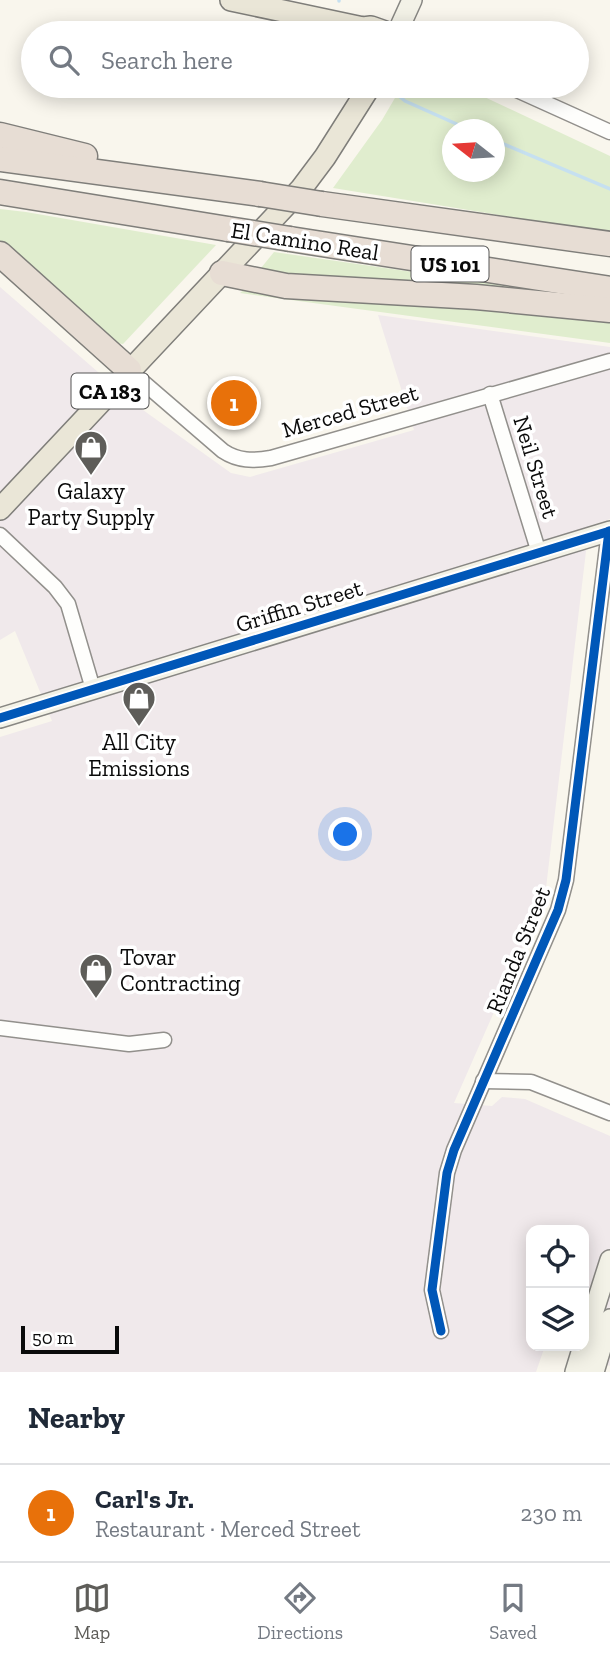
<!DOCTYPE html>
<html lang="en">
<head>
<meta charset="utf-8">
<style>
	:root { --surface:#fff; --page:#f6f6f7; --text:#1f2937; --muted:#747a83; --line:#e0e1e3; --accent:#5e5d59 }
	body { margin:0; font-family:"Zilla Slab",serif; background:var(--page); color:var(--text) }
	.controls { position:absolute; right:21px; bottom:21px; display:grid; overflow:hidden; border-radius:14px; box-shadow:0 4px 18px #0003 }
	.controls button { width:63px; height:63px; display:grid; place-items:center; padding:0; border:0; border-bottom:2px solid var(--line); background:var(--surface); color:var(--text); font:35px sans-serif }
	.compass { position:absolute; left:442px; top:119px; width:63px; height:63px; border-radius:50%; background:var(--surface); box-shadow:0 4px 18px #0003; rotate:287deg }
	.scale { position:absolute; left:21px; bottom:18px; width:98px; box-sizing:border-box; padding-left:7px; border:4px solid #0a0a0a; border-top:0; font-size:19px; line-height:24px; white-space:nowrap; color:#0a0a0a; -webkit-text-stroke:5px #fff; paint-order:stroke }
	.you { position:absolute; left:346px; top:835px; width:24px; height:24px; margin:-18px; border:5px solid #fff; border-radius:50%; background:#1a73e8; box-shadow:0 0 0 10px #1a73e833 }
	.badge { display:grid; place-items:center; width:46px; height:46px; border-radius:50%; background:var(--accent); color:#fff; font-size:23px; font-weight:700 }
	.pin { position:absolute; translate:-50% -50%; border:4px solid #fff; box-shadow:0 2px 7px #0006 }
	.list { margin:0; padding:0; list-style:none }
	h2 { display:flex; justify-content:space-between; align-items:center; height:91px; margin:0; padding:0 28px; font-size:30px }
	h2 small { font-size:23px; font-weight:400; color:var(--muted) }
	.list li { display:grid; grid-template-columns:46px 1fr auto; gap:21px; align-items:center; box-sizing:border-box; height:98px; padding:0 28px; border-top:2px solid var(--line) }
	.list b { display:block; font-size:26px; white-space:nowrap }
	.list p { margin:0; font-size:23px; white-space:nowrap; color:var(--muted) }
	.list em { font-size:23px; font-style:normal; color:var(--muted) }
	.icon { flex:none; width:38px; height:38px; fill:none; stroke:currentColor; stroke-width:2; stroke-linecap:round; stroke-linejoin:round }
	.map { position:relative; flex:none; width:610px; height:1372px; overflow:hidden }
	.search { position:absolute; background:var(--surface); box-shadow:0 4px 18px #0003; left:21px; right:21px; top:21px; height:77px; display:flex; align-items:center; gap:18px; box-sizing:border-box; padding:0 24px; border-radius:38px; color:var(--muted); font-size:26px }
	.sheet { height:189px; background:var(--surface) }
	nav { display:flex; justify-content:space-around; align-items:center; box-sizing:border-box; height:98px; border-top:2px solid var(--line); background:var(--surface); font-size:19px; color:var(--muted) }
	nav a { display:grid; justify-items:center; gap:4px }
	nav .on { color:var(--accent) }
	.map>svg:first-child { display:block }
</style>
</head>
<body>
<div class="map">
<svg width="610" height="1372" viewBox="0 0 610 1372">
	<rect width="100%" height="100%" fill="#f9f6ed"/>
	<!-- industrial -->
	<polygon fill="#f0e9eb" points="0,287 136,405 231,473 250,477 414,430 378,315 610,347 610,519 589,526 546,888 534,921 454,1103 492,1106 502,1097 525,1099 610,1136 610,1366 559,1346 584,1346 584,1230 531,1230 531,1346 545,1346 536,1372 0,1372 0,737 52,721 15,631 0,640"/>
	<!-- green -->
	<g fill="#e0edce" fill-rule="evenodd">
		<path d="M402,86H461L610,156V233L333,188L382,120ZM452,130H494V172H452Z"/>
		<polygon points="0,209 26,212 216,245 123,344 115,343 0,244"/>
		<polygon points="274,252 544,291 545,298 272,274 261,268"/>
		<polygon points="246,288 610,323 610,343 240,293"/>
	</g>
	<g fill="none" stroke-linecap="round" stroke-linejoin="round">
		<!-- stream -->
		<g stroke="#c6e0f0" stroke-width="3.5">
			<polyline points="339,0 339,1"/>
			<polyline points="399,96 405,101 470,130"/>
			<polyline points="494,140 610,189"/>
		</g>
		<defs>
			<g id="street">
				<polyline points="508,86 610,132"/>
				<path d="M129,370L223,451C238,461 253,461 271,458L610,361"/>
				<polyline points="490,394 539,553"/>
				<polyline points="0,535 55,587 68,604 93,689"/>
				<polyline points="0,1028 129,1044 164,1040"/>
				<polyline points="483,1081 531,1082 610,1113"/>
				<polyline points="441,1331 432,1290 447,1173 454,1150 558,910 566,880 609,531"/>
			</g>
			<g id="secondary">
				<polyline points="397,33 412,0"/>
				<polyline points="0,718 610,531"/>
				<polyline points="584,1342 610,1260"/>
				<polyline points="575,1372 583,1346"/>
				<polyline points="594,1372 610,1319"/>
			</g>
			<g id="primary">
				<polyline points="231,0 363,28 371,27 388,33"/>
				<polyline points="0,509 301,189 325,157 370,86"/>
			</g>
			<g id="highway">
				<polyline points="0,135 85,156"/>
				<polyline points="0,159 260,194"/>
				<polyline points="0,192 228,229"/>
				<polyline points="322,204 610,244"/>
				<polyline points="290,239 610,289"/>
				<polyline points="0,254 129,370"/>
				<polyline points="222,273 286,286 476,297 610,310"/>
			</g>
		</defs>
		<!-- street casing -->
		<use href="#street" stroke="#92908c" stroke-width="17"/>
		<!-- secondary casing -->
		<use href="#secondary" stroke="#888783" stroke-width="22"/>
		<!-- primary casing -->
		<use href="#primary" stroke="#7f7e7a" stroke-width="24"/>
		<!-- highway casing -->
		<use href="#highway" stroke="#7f7e7a" stroke-width="27"/>
		<!-- street -->
		<use href="#street" stroke="#fefefc" stroke-width="14"/>
		<!-- secondary -->
		<use href="#secondary" stroke="#f3f2e7" stroke-width="19"/>
		<!-- primary -->
		<use href="#primary" stroke="#eae6d7" stroke-width="21"/>
		<!-- highway -->
		<use href="#highway" stroke="#e7ddd4" stroke-width="24"/>
		<defs>
			<g id="highway-bridge">
				<polyline points="260,194 322,204"/>
				<polyline points="228,229 290,239"/>
			</g>
		</defs>
		<!-- highway-bridge casing -->
		<use href="#highway-bridge" stroke="#7f7e7a" stroke-width="27" stroke-linecap="butt"/>
		<!-- highway-bridge -->
		<use href="#highway-bridge" stroke="#e7ddd4" stroke-width="24"/>
		<defs>
			<g id="cycleway">
				<polyline points="0,718 610,531"/>
				<polyline points="441,1331 432,1290 447,1173 454,1150 558,910 566,880 609,531"/>
			</g>
		</defs>
		<!-- cycleway casing -->
		<use href="#cycleway" stroke="#fff" stroke-width="13"/>
		<!-- cycleway -->
		<use href="#cycleway" stroke="#0057b8" stroke-width="9"/>
	</g>
	<!-- icons -->
	<defs>
		<symbol id="shop-pin" viewBox="-11 -11 22 30"><path d="M0 17L-7.5 6A9.5 9.5 0 1 1 7.5 6Z" fill="#5e5d59" stroke="#fff"/><path d="M-5-2.5h2.3a2.7 3.5 0 0 1 5.4 0H5L5.5 6h-11ZM-1.5-2.5h3a1.5 2.3 0 0 0-3 0Z" fill="#fff"/></symbol>
	</defs>
	<g fill-rule="evenodd">
		<use href="#shop-pin" x="72" y="428" width="38" height="52"/>
		<use href="#shop-pin" x="120" y="679" width="38" height="52"/>
		<use href="#shop-pin" x="77" y="951" width="38" height="52"/>
	</g>
	<g text-anchor="middle" dominant-baseline="central" stroke-width="7" stroke-linejoin="round" paint-order="stroke">
		<!-- shield labels -->
		<g fill="#fff" stroke="#545454" stroke-width="2">
			<rect x="411.5" y="246.5" width="77" height="35" rx="5"/>
			<rect x="71.5" y="373.5" width="77" height="35" rx="5"/>
		</g>
		<g font-size="21" font-weight="bold" fill="#0a0a0a">
			<text x="450" y="264">US 101</text>
			<text x="110" y="391">CA 183</text>
		</g>
		<!-- street labels -->
		<g font-size="23" fill="#0a0a0a" stroke="#fff">
			<text transform="translate(305 241) rotate(9)">El Camino Real</text>
			<text transform="translate(350 411) rotate(-16)">Merced Street</text>
			<text transform="translate(536 467) rotate(73)">Neil Street</text>
			<text transform="translate(299 606) rotate(-17)">Griffin Street</text>
			<text transform="translate(518 950) rotate(-68)">Rianda Street</text>
		</g>
		<!-- poi labels -->
		<g font-size="23" fill="#0a0a0a" stroke="#fff">
			<text x="91" y="491">Galaxy<tspan x="91" dy="26">Party Supply</tspan></text>
			<text x="139" y="742">All City<tspan x="139" dy="26">Emissions</tspan></text>
			<text x="120" y="957" text-anchor="start">Tovar<tspan x="120" dy="26">Contracting</tspan></text>
		</g>
	</g>
</svg>
<div class="controls">
<button><svg class="icon" aria-label="locate" viewBox="0 0 24 24"><circle cx="12" cy="12" r="6"/><path d="M12 2v4M12 18v4M2 12h4M18 12h4"/></svg></button>
<button><svg class="icon" aria-label="layers" viewBox="0 0 24 24"><path d="M12 4l9 5-9 5-9-5zM3 14l9 5 9-5"/></svg></button>
</div>
<svg class="compass" viewBox="-18 -18 36 36"><path d="M0-13l5 13h-10z" fill="#e53935"/><path d="M0 13l5-13h-10z" fill="#747a83"/></svg>
<div class="scale">50 m</div>
<div class="you"></div>
<div class="pin badge" style="left:234px;top:403px;background:#e8710a">1</div>
<div class="search"><svg class="icon" aria-label="search" viewBox="0 0 24 24"><circle cx="10" cy="10" r="6"/><path d="M15 15l6 6"/></svg>Search here</div>
</div>
<section class="sheet">
<h2>Nearby<small></small></h2>
<ul class="list">
<li><span class="badge" style="background:#e8710a">1</span><div><b>Carl's Jr.</b><p>Restaurant · Merced Street</p></div><em>230 m</em></li>
</ul>
</section>
<nav>
<a class="on"><svg class="icon" aria-label="map" viewBox="0 0 24 24"><path d="M3 6l6-2 6 2 6-2v14l-6 2-6-2-6 2zM9 4v14M15 6v14"/></svg>Map</a>
<a><svg class="icon" aria-label="directions" viewBox="0 0 24 24"><path d="M12 3l9 9-9 9-9-9zM9 14v-3h6M13 9l2 2-2 2"/></svg>Directions</a>
<a><svg class="icon" aria-label="saved" viewBox="0 0 24 24"><path d="M7 4h10v16l-5-4-5 4z"/></svg>Saved</a>
</nav>
</body>
</html>
